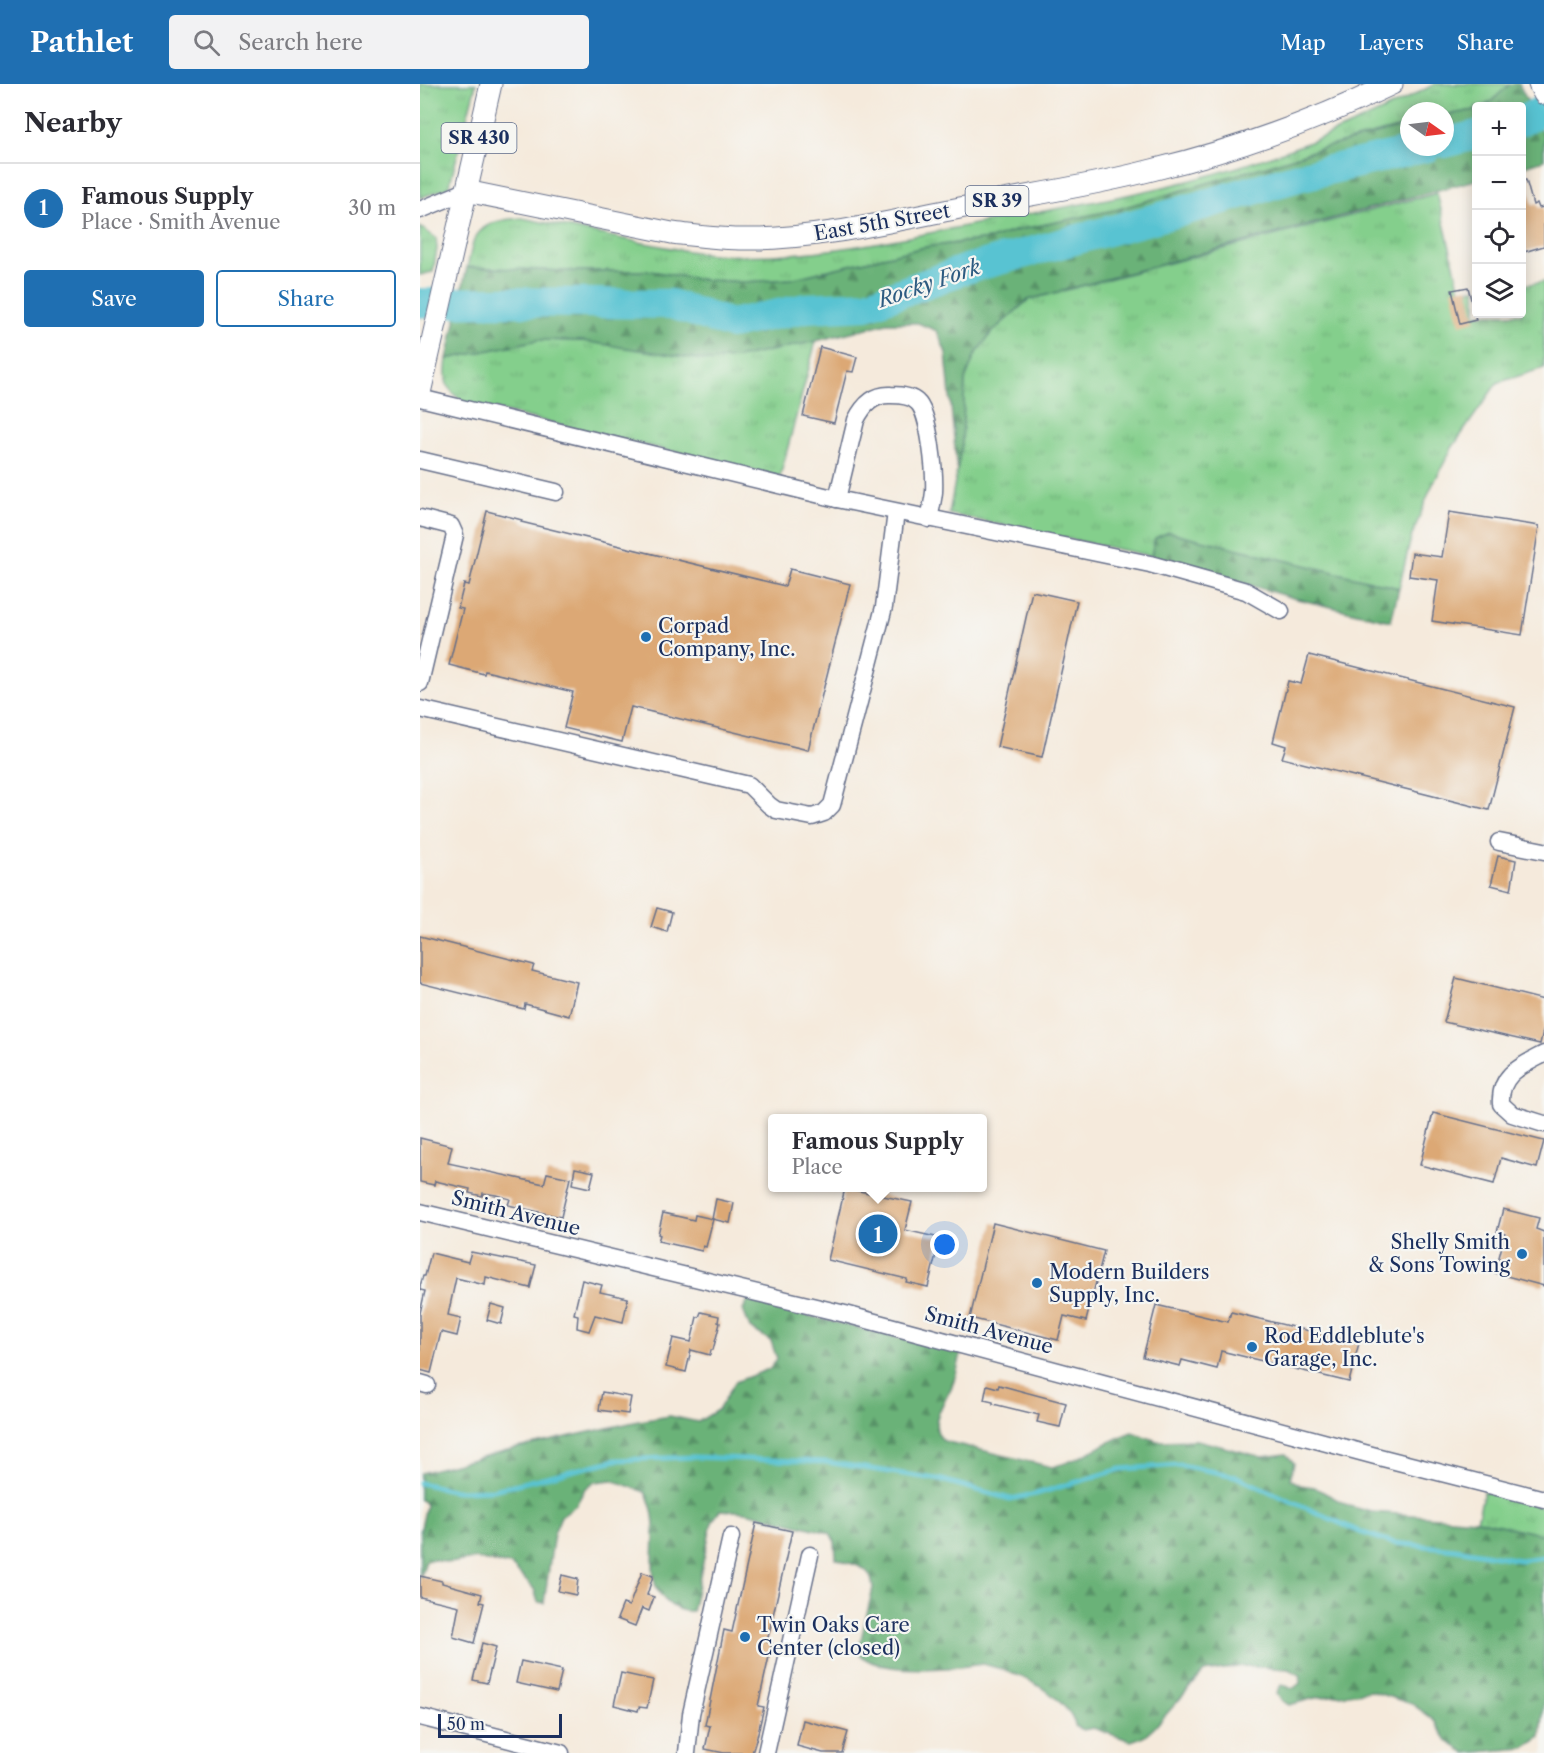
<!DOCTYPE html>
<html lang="en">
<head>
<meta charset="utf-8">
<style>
	:root { --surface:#fff; --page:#f2f2f3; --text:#2b2b33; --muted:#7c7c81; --line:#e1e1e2; --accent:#1f6fb2 }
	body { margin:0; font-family:"Libre Caslon Text",serif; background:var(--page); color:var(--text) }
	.controls { position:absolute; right:18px; top:18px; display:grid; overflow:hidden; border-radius:6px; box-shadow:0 3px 15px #0003 }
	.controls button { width:54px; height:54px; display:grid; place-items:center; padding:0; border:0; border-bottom:2px solid var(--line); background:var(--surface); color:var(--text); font:30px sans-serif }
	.compass { position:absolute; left:980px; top:18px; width:54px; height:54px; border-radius:50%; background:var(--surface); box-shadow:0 3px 15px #0003; rotate:104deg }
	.scale { position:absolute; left:18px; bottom:15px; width:124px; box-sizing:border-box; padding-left:6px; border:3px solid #1b2f5e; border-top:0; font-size:16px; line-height:21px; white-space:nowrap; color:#1b2f5e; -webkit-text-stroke:4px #f6f6f2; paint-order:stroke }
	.you { position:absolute; left:525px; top:1161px; width:21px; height:21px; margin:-15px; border:4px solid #fff; border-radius:50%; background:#1a73e8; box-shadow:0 0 0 9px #1a73e833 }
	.badge { display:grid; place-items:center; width:39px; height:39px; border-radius:50%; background:var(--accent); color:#fff; font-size:20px; font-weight:700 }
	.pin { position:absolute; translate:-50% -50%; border:3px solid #fff; box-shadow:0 2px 6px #0006 }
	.popup { position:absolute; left:348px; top:1030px; width:219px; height:78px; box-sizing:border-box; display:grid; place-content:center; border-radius:6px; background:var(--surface); filter:drop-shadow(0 2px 4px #0005); font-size:20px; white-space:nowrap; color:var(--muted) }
	.popup b { font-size:22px; color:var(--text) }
	.popup::after { content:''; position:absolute; left:50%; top:100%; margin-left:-12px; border:12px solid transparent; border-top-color:var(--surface) }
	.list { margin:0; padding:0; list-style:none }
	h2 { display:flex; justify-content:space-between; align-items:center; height:78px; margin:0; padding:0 24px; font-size:26px }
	h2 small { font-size:20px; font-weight:400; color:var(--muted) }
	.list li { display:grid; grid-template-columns:39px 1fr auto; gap:18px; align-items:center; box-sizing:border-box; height:90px; padding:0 24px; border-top:2px solid var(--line) }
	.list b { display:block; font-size:22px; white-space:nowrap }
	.list p { margin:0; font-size:20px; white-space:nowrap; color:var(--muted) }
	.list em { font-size:20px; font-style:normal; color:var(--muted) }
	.actions { display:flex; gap:12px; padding:18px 24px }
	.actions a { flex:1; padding:14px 0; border:2px solid var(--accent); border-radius:6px; text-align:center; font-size:21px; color:var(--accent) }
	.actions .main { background:var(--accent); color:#fff }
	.icon { flex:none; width:33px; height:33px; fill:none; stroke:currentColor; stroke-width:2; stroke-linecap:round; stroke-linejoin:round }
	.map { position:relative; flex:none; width:1124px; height:1669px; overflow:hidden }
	header { display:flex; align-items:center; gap:36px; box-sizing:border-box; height:84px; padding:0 30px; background:var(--accent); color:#fff }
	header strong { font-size:28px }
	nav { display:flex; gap:33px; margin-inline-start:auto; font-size:21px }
	.search { width:420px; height:54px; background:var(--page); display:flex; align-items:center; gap:15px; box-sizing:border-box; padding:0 21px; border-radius:6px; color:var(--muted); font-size:22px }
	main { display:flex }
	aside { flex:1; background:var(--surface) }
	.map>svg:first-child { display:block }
</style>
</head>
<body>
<header>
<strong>Pathlet</strong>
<div class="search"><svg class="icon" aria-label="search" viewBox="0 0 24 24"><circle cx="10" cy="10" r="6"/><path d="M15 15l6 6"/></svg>Search here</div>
<nav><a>Map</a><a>Layers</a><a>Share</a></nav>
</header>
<main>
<aside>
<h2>Nearby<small></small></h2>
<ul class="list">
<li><span class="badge">1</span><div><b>Famous Supply</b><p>Place · Smith Avenue</p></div><em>30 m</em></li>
</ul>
<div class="actions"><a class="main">Save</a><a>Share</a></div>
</aside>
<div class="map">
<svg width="1124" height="1669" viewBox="0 0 1124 1669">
	<defs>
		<pattern id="grass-tufts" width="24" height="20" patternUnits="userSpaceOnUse" patternTransform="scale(1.5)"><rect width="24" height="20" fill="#84cf8c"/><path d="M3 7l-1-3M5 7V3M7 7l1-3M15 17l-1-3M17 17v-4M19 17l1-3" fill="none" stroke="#71b27b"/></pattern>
		<pattern id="forest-firs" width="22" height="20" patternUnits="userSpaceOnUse" patternTransform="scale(1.5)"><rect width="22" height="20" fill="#6bb278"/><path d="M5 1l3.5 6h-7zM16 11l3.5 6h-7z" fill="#579166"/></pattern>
	</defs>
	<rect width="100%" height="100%" fill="#f6f6f2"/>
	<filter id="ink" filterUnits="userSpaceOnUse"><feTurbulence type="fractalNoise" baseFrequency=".0167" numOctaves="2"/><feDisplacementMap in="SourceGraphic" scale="12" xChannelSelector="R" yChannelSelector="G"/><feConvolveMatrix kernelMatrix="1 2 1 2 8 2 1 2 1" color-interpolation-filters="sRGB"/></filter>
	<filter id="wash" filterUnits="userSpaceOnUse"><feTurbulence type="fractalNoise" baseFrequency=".008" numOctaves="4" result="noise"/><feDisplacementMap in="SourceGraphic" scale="24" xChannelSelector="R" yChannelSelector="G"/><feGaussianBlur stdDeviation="1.35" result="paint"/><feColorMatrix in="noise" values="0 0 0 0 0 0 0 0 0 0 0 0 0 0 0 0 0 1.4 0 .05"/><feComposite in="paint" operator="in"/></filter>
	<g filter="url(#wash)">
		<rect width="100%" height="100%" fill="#f5eadc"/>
		<!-- grass -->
		<g fill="url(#grass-tufts)" stroke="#507f75" stroke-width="1.5">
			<polygon points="0,0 56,0 29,103 0,114"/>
			<path d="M1015,0H1090C1081,12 1071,22 1056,22V26L1025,31V27H989V41L899,65L850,81L695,126L598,146L570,155L505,163L371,195L324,198L276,195L231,187H144L47,183C50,174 51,162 55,154C64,137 86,135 102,134C138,141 173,149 209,156C241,162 274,170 307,171C392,175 477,155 560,139C628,126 697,115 764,98C851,76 936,43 1015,0Z"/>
			<polygon points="1017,109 1040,206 1056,205 1056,230 1102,230 1102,201 1124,198 1124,284 1077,299 1032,364 1010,406 991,454 979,504 749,448 735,454 731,472 529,430 542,359 545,296 555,271 571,249 608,216"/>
			<polygon points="0,143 16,154 17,165 13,188 0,191"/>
			<path d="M118,256L162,257L322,273L396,257L360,393L43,318C24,303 24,298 27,275Z"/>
			<polygon points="1064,1407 1124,1423 1124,1451 1057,1436"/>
		</g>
		<!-- forest -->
		<g fill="url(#forest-firs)" stroke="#43706b" stroke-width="1.5">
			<polygon points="1090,0 1099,0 1124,52 1124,76 1102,83 1102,22 1066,22"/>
			<polygon points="1056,26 1056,96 608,216 571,249 555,271 545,296 542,359 537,387 526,269 517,247 498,239 467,239 396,257 322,273 290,277 162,257 118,256 27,275 47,183 144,187 231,187 276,195 324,198 371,195 505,163 570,155 598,146 695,126 850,81 899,65 989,41 989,63 1025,63 1025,31"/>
			<polygon points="749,448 979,504 971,537 873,514 731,472 735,454"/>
			<path d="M328,1217L541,1269C539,1279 537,1288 534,1297C528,1316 504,1339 524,1357L632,1383C662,1376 684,1358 712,1348L737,1357L777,1356L842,1373L866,1370L874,1379L870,1395L880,1401L894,1403L929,1422L952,1428L1057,1436L1124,1451V1618L1121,1653L1104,1664L1046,1669L1028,1658L1013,1635L992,1620L951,1607L895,1614L869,1621L862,1617L857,1609L861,1601L874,1604L880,1599V1591L869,1585L823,1582L784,1588L734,1644L725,1652L711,1657L673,1644L663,1646L656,1643C645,1608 596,1588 563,1580C536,1584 455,1593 438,1568L453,1504C451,1479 434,1483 416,1474L415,1458L410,1449L326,1428L300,1426L292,1438L272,1527C254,1529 236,1512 234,1494C230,1465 241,1435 225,1408L192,1396L175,1398L165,1405L156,1421L141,1432L134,1449L124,1519L118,1518L114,1505L91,1481L55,1475L29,1479L13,1475L6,1477L0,1494V1449L6,1421L3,1417L0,1416V1389L88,1366L219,1337L250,1332L278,1338L299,1325L315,1298L349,1285L357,1275L351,1257L330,1244L323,1226Z"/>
		</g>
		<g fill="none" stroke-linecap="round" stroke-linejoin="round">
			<!-- stream -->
			<polyline stroke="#58c3d2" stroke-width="5" points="0,1399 36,1407 73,1406 196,1376 273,1373 406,1378 522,1396 590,1415 616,1410 701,1385 761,1381 815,1392 940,1448 974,1459 1036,1465 1100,1476 1124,1473"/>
			<!-- river -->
			<g stroke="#58c3d2" stroke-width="30">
				<polyline points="1102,37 1124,25"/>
				<polyline points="1025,59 1056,51"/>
				<polyline points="0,219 85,218 251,220 311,240 386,224 447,221 546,185 759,128 878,93 1008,63"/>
			</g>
		</g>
		<g id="blocks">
			<!-- building -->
			<g fill="#dca874">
				<polygon points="1101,96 1106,96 1113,121 1117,119 1119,124 1124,123 1124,162 1104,168 1101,161"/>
				<polygon points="1048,203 1056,236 1040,240 1032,206"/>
				<polygon points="400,263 437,273 433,288 427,287 414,339 383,332"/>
				<polygon points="67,427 102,436 101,438 365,502 370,485 430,500 388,666 211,623 202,658 144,644 153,608 65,587 64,590 29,581 43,525 38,524 44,500 49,501"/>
				<polygon points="1029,428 1119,442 1102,551 1012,537 1018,496 989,492 992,469 1022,473"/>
				<polygon points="612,507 657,517 622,673 577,663"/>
				<polygon points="889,571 1095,623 1069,726 862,674 866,662 853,658 868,597 881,600"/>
				<polygon points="1078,772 1096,776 1091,806 1071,801"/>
				<polygon points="237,824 252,828 247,848 231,843"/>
				<polygon points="0,852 114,881 112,887 157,898 149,932 105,920 104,925 0,899"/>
				<polygon points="1036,894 1124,916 1124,943 1120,960 1024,938"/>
				<polygon points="1013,1029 1124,1057 1117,1084 1081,1074 1074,1100 1000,1081"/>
				<polygon points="0,1054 32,1062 28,1079 124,1100 127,1089 150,1094 141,1133 88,1121 90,1115 76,1111 63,1109 62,1112 49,1109 50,1105 15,1097 14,1101 0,1098"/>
				<polygon points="155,1084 174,1088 170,1104 152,1100"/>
				<polygon points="425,1104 492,1118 485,1146 520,1154 508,1203 486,1198 487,1195 408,1176"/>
				<polygon points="296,1115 314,1119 310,1139 292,1135"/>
				<polygon points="1083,1125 1119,1134 1116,1145 1124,1148 1124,1202 1075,1189 1085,1150 1077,1148"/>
				<polygon points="243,1129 274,1136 275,1131 293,1135 286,1163 283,1162 282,1167 238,1157 240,1151 238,1150"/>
				<polygon points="573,1139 684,1167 666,1237 644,1232 638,1256 550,1234"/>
				<polygon points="51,1168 116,1181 110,1204 66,1193 65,1201 36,1194 28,1231 41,1234 37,1252 21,1248 11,1289 0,1286 0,1229 5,1207 0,1206 0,1202 3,1192 5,1192 11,1169 48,1178"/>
				<polygon points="162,1196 182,1201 180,1208 208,1214 203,1238 175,1231 169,1247 157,1244 158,1231 154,1230"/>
				<polygon points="71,1220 85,1224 81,1240 67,1236"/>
				<polygon points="736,1221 808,1238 811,1228 939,1259 929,1298 801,1267 797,1285 762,1276 760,1282 723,1273"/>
				<polygon points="281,1228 299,1232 298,1238 300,1239 293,1266 291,1266 290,1271 271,1266 266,1288 246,1283 253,1254 271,1258 277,1233 279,1233"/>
				<polygon points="567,1301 578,1304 579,1301 646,1319 640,1343 617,1338 619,1331 573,1320 573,1318 564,1316"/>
				<polygon points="182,1308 211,1313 208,1330 179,1326"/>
				<polygon points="336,1439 372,1447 347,1558 352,1559 338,1622 344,1623 337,1653 332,1669 304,1669 285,1665 290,1642 285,1641 304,1546 312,1548"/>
				<polygon points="222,1488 233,1492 227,1511 234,1513 229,1527 222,1524 215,1542 197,1535 203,1520 209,1522"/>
				<polygon points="142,1491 158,1495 156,1511 138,1507"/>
				<polygon points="0,1492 22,1497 22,1499 62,1510 60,1518 64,1519 54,1559 33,1553 39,1522 0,1513"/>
				<polygon points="62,1559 76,1563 67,1599 53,1596"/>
				<polygon points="101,1577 142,1586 137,1608 96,1599"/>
				<polygon points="201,1589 233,1596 227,1624 219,1623 218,1627 194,1621"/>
				<polygon points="383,1636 428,1648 422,1669 403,1669 377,1662"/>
			</g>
		</g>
	</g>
	<g filter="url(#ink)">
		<use href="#blocks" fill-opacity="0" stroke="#67708a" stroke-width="1.5"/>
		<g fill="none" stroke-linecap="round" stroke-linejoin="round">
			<defs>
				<g id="minor">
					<polyline points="0,126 46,107"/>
					<polyline points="0,314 417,415 730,480 826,507 861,527"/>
					<polyline points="0,376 136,408"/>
					<path d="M417,415L436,336C443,322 453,310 471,311C479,311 491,312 497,318C510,329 515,390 514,408C513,417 511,426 509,435"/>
					<polyline points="0,434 31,442 35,451 0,599"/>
					<polyline points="0,625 329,701 349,721 356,726 392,733 404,729 412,721 464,523 476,428"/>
					<polyline points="1079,758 1124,767"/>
					<path d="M1124,970C1101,982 1079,990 1081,1020L1092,1030L1124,1040"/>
					<polyline points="0,1128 425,1230 963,1374 1124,1415"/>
					<polyline points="0,1299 7,1301"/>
					<polyline points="0,1633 141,1669"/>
					<polyline points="267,1669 271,1630 311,1453"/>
					<polyline points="346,1669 390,1471"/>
				</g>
				<g id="major">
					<polyline points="1119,0 1124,10"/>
					<path d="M46,107L252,149C279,152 306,156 333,155C405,154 475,136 545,123C607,111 671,102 732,86C815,66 896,37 972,0"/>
					<polyline points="0,309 71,0"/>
				</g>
			</defs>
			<!-- minor casing -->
			<use href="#minor" stroke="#67708a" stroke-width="19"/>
			<!-- major casing -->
			<use href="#major" stroke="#67708a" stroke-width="23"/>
			<!-- minor -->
			<use href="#minor" stroke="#fff" stroke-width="16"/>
			<!-- major -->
			<use href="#major" stroke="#fff" stroke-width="21"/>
		</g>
	</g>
	<!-- markers -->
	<g fill="#1f6fb2" stroke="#f6f6f2" stroke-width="2">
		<circle cx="226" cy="553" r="6"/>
		<circle cx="1102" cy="1170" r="6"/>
		<circle cx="617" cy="1199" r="6"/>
		<circle cx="832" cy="1263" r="6"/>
		<circle cx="325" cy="1553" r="6"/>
	</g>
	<g text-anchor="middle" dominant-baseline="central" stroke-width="4.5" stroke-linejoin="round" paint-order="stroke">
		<!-- shield labels -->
		<g fill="#f6f6f2" stroke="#5d6b8a" stroke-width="1.5">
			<rect x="21.5" y="39" width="75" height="30" rx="4.5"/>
			<rect x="545.5" y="102" width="63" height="30" rx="4.5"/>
		</g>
		<g font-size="18" font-weight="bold" fill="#1b2f5e">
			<text x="59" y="54">SR 430</text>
			<text x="577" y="117">SR 39</text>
		</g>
		<!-- street labels -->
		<g font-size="20" fill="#1b2f5e" stroke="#f6f6f2">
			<text transform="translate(462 138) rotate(-10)">East 5th Street</text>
			<text transform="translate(96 1129) rotate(14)">Smith Avenue</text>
			<text transform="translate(569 1246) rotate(15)">Smith Avenue</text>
		</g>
		<!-- poi labels -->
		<g font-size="20" fill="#1b2f5e" stroke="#f6f6f2" text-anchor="start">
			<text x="238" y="542">Corpad<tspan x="238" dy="23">Company, Inc.</tspan></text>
			<text x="1090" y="1158" text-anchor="end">Shelly Smith<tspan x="1090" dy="23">&amp; Sons Towing</tspan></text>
			<text x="629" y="1188">Modern Builders<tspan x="629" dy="23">Supply, Inc.</tspan></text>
			<text x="844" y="1252">Rod Eddleblute's<tspan x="844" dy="23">Garage, Inc.</tspan></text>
			<text x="337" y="1541">Twin Oaks Care<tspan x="337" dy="23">Center (closed)</tspan></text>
		</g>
		<!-- water labels -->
		<g font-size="21" font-style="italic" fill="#2d5b81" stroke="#f6f6f2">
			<text transform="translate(509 199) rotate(-19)">Rocky Fork</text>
		</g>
	</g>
</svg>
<div class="controls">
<button>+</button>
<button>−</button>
<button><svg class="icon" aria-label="locate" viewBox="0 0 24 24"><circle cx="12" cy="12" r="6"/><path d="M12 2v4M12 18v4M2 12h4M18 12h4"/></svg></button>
<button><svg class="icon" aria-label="layers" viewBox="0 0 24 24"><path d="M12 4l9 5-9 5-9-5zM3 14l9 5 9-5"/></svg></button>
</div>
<svg class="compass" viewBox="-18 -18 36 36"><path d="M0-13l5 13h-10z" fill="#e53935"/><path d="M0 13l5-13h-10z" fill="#7c7c81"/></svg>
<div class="scale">50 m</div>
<div class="you"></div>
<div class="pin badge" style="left:458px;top:1150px">1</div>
<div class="popup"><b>Famous Supply</b>Place</div>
</div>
</main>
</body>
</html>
